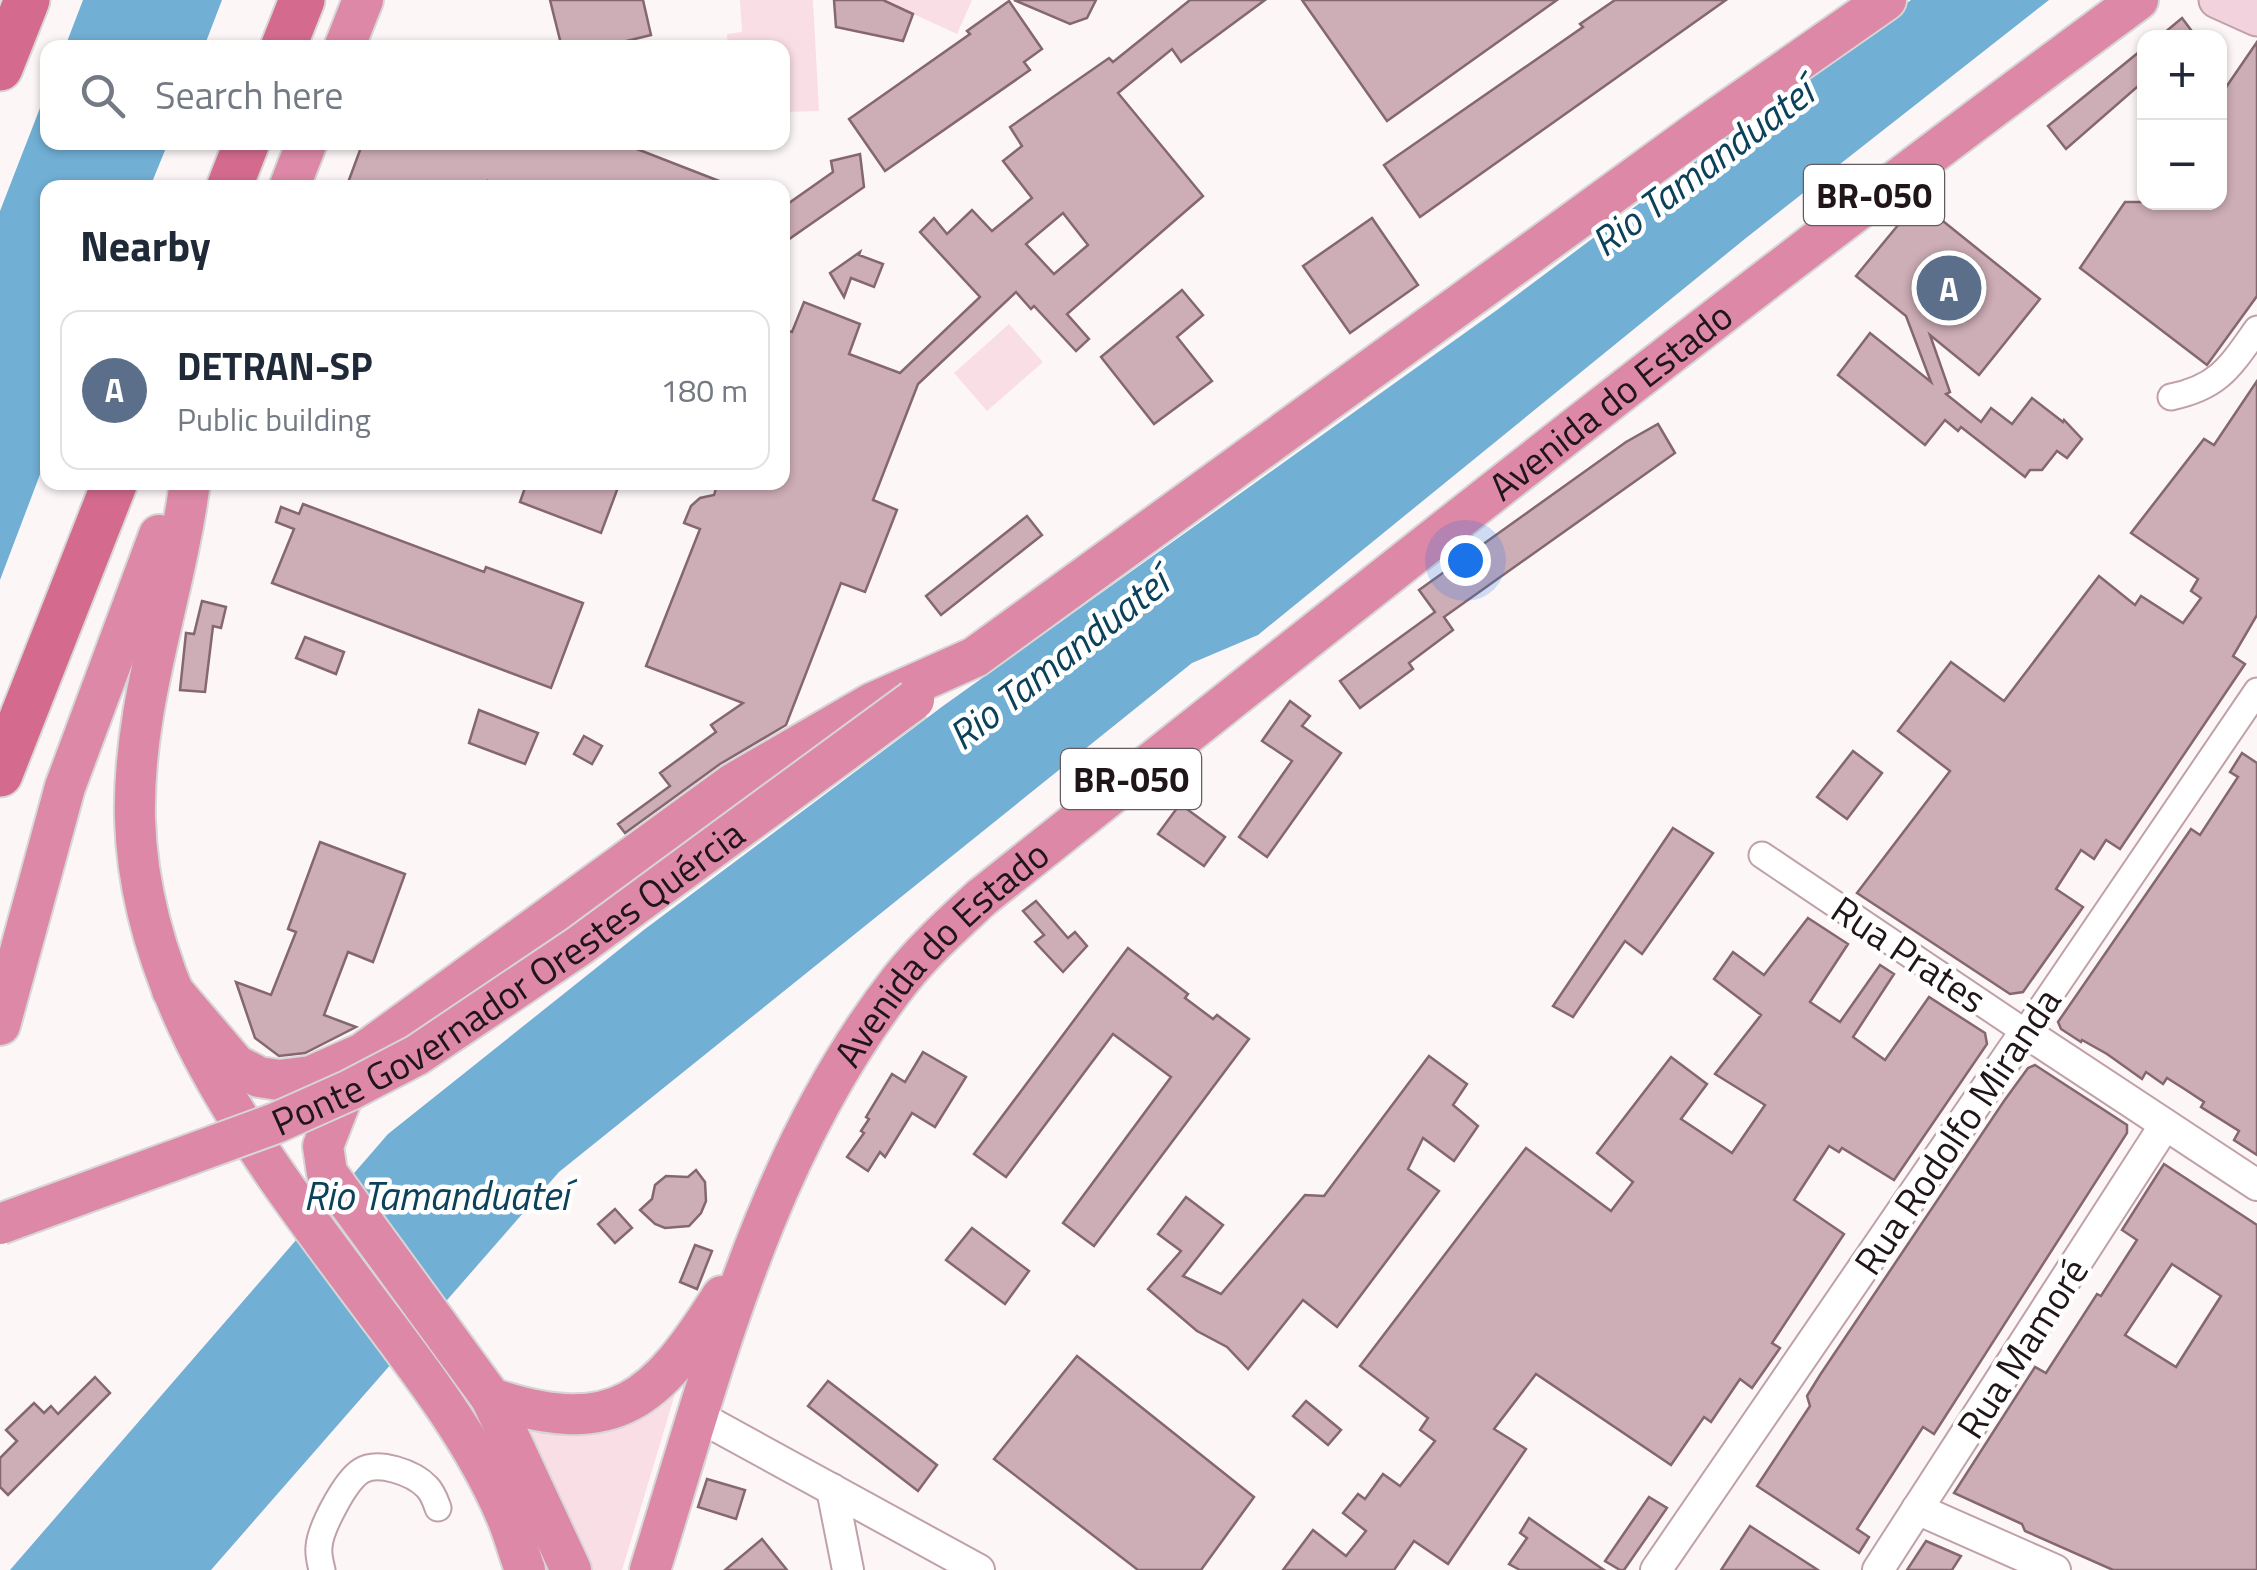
<!DOCTYPE html>
<html lang="en">
<head>
<meta charset="utf-8">
<style>
	:root { --surface:#fff; --page:#f6f6f7; --text:#1f2937; --muted:#747a83; --line:#e0e1e3; --accent:#111827 }
	body { margin:0; font-family:"Titillium Web",sans-serif; background:var(--page); color:var(--text) }
	.controls { position:absolute; right:30px; top:30px; display:grid; overflow:hidden; border-radius:20px; box-shadow:0 2px 8px #0004 }
	.controls button { width:90px; height:90px; display:grid; place-items:center; padding:0; border:0; border-bottom:2px solid var(--line); background:var(--surface); color:var(--text); font:50px sans-serif }
	.you { position:absolute; left:1465px; top:560px; width:35px; height:35px; margin:-25px; border:8px solid #fff; border-radius:50%; background:#1a73e8; box-shadow:0 0 0 15px #1a73e833 }
	.badge { display:grid; place-items:center; width:65px; height:65px; border-radius:50%; background:var(--accent); color:#fff; font-size:32px; font-weight:700 }
	.pin { position:absolute; translate:-50% -50%; border:5px solid #fff; box-shadow:0 2px 10px #0006 }
	.list { margin:0; padding:0; list-style:none }
	h2 { display:flex; justify-content:space-between; align-items:center; height:130px; margin:0; padding:0 40px; font-size:42px }
	h2 small { font-size:32px; font-weight:400; color:var(--muted) }
	.list li { display:grid; grid-template-columns:65px 1fr auto; gap:30px; align-items:center; box-sizing:border-box; height:160px; margin:0 20px 20px; padding:0 20px; border:2px solid var(--line); border-radius:20px }
	.list b { display:block; font-size:38px; white-space:nowrap }
	.list p { margin:0; font-size:32px; white-space:nowrap; color:var(--muted) }
	.list em { font-size:32px; font-style:normal; color:var(--muted) }
	.icon { flex:none; width:55px; height:55px; fill:none; stroke:currentColor; stroke-width:2; stroke-linecap:round; stroke-linejoin:round }
	.map { position:relative; flex:none; width:2257px; height:1570px; overflow:hidden }
	.search { position:absolute; background:var(--surface); box-shadow:0 2px 8px #0004; left:40px; top:40px; width:750px; height:110px; display:flex; align-items:center; gap:25px; box-sizing:border-box; padding:0 35px; border-radius:20px; color:var(--muted); font-size:38px }
	.panel { position:absolute; background:var(--surface); box-shadow:0 2px 8px #0004; left:40px; top:180px; width:750px; height:310px; border-radius:20px }
	.map>svg:first-child { display:block }
</style>
</head>
<body>
<div class="map">
<svg width="2257" height="1570" viewBox="0 0 2257 1570">
	<rect width="100%" height="100%" fill="#fdf6f7"/>
	<!-- green -->
	<g fill="#fadee5">
		<polygon points="740,0 813,0 819,111 783,112 782,48 728,47 727,34 742,32"/>
		<polygon points="883,0 972,0 957,34"/>
		<polygon points="1009,324 1043,362 987,411 954,373"/>
		<polygon points="675,1394 622,1570 584,1570 511,1415 638,1414"/>
	</g>
	<!-- water -->
	<g fill="#71afd4">
		<polygon points="83,0 222,0 204,47 65,47"/>
		<polygon points="1911,0 2049,0 1746,238 1258,635 1192,663 559,1172 211,1570 10,1570 388,1134 645,929 943,706 1497,310"/>
		<polygon points="47,90 48,142 168,143 150,187 48,188 47,456 0,580 0,211"/>
	</g>
	<!-- building -->
	<g fill="#cdadb6" stroke="#84676f" stroke-width="2.5" fill-rule="evenodd">
		<polygon points="550,0 643,0 651,35 598,48 562,48"/>
		<polygon points="834,0 883,0 913,14 903,41 836,27"/>
		<polygon points="1014,0 1096,0 1087,18 1070,24"/>
		<path d="M1190,0H1265L1181,62L1172,49L1118,93L1203,196L1067,314L1089,339L1076,351L1034,306L1031,309L1016,292L918,384L873,500L897,510L865,592L841,583L786,725L720,764L625,833L618,824L670,786L660,773L716,732L711,725L743,703L646,666L700,529L684,523L691,506L700,498L714,495L718,482H782V329L792,332L804,302L860,324L849,354L900,373L980,297L920,232L934,218L947,234L972,210L992,231L1032,198L1003,161L1022,146L1010,127L1109,58L1113,62ZM1063,213L1088,245L1054,274L1026,244Z"/>
		<polygon points="1302,0 1557,0 1387,121"/>
		<polygon points="1615,0 1726,0 1420,217 1384,165 1583,27 1580,24"/>
		<polygon points="1009,1 1042,49 1024,62 1030,70 885,171 849,119 970,34 967,31"/>
		<polygon points="2182,18 2197,38 2158,38"/>
		<polygon points="2257,42 2257,296 2207,365 2080,268 2125,202 2220,202 2220,96"/>
		<polygon points="2144,48 2144,81 2066,149 2048,126"/>
		<polygon points="363,142 619,142 732,186 505,188 488,181 487,188 346,188"/>
		<polygon points="860,154 864,187 782,244 782,208 833,172 831,161"/>
		<polygon points="1918,201 2040,299 1979,375 1930,335 1950,392 1946,394 1981,422 1991,408 2012,424 2032,398 2063,422 2064,420 2082,439 2067,458 2057,451 2042,470 2030,470 2025,477 1961,427 1958,431 1945,420 1925,445 1838,375 1870,333 1931,382 1906,316 1856,276"/>
		<polygon points="1372,218 1418,285 1350,333 1303,266"/>
		<polygon points="860,252 859,255 883,264 874,287 851,278 844,297 830,273"/>
		<polygon points="1182,290 1203,315 1177,337 1212,381 1154,424 1101,357"/>
		<polygon points="2257,381 2257,615 2233,656 2245,664 2120,849 2106,840 2094,859 2081,850 2056,889 2083,907 2023,992 2010,994 1857,893 1950,771 1898,731 1951,662 2004,701 2099,576 2135,605 2141,596 2183,623 2201,598 2191,591 2198,579 2131,533 2204,439 2214,445"/>
		<polygon points="1658,424 1675,453 1444,617 1453,630 1409,663 1413,669 1360,708 1340,681 1435,612 1419,590 1626,442"/>
		<polygon points="527,482 620,482 601,533 520,502"/>
		<polygon points="303,504 484,572 486,567 583,603 551,688 272,583 294,529 276,522 281,507 299,514"/>
		<polygon points="1027,516 1042,535 941,615 926,596"/>
		<polygon points="202,601 226,607 221,628 213,626 205,692 180,690 186,633 194,634"/>
		<polygon points="305,637 344,652 336,674 296,658"/>
		<polygon points="1290,701 1310,716 1302,726 1341,753 1267,857 1239,837 1292,761 1262,741"/>
		<polygon points="479,710 538,733 525,764 469,743"/>
		<polygon points="584,736 602,746 592,764 574,754"/>
		<polygon points="1853,751 1882,773 1847,819 1817,797"/>
		<polygon points="2242,753 2257,763 2257,1155 2234,1140 2239,1131 2201,1107 2204,1102 2186,1090 2167,1078 2163,1084 2146,1072 2142,1079 2107,1054 2082,1040 2081,1042 2061,1029 2058,1022 2191,829 2200,835 2238,777 2230,772"/>
		<polygon points="1180,804 1225,837 1204,866 1158,834"/>
		<polygon points="1673,828 1713,853 1642,954 1625,941 1573,1017 1553,1006"/>
		<polygon points="320,842 405,874 373,962 348,952 324,1015 356,1027 305,1053 279,1056 255,1038 236,982 271,995 296,932 288,929"/>
		<polygon points="1036,901 1068,938 1075,932 1087,946 1063,972 1035,942 1044,935 1023,911"/>
		<polygon points="1808,918 1848,944 1810,1002 1840,1022 1880,965 1894,974 1853,1037 1885,1060 1929,997 1985,1033 1987,1044 1894,1180 1842,1148 1839,1152 1829,1146 1794,1200 1844,1234 1772,1343 1780,1348 1752,1388 1740,1379 1711,1422 1704,1417 1671,1465 1536,1374 1494,1429 1526,1449 1448,1564 1414,1541 1394,1570 1283,1570 1313,1530 1346,1556 1366,1531 1343,1513 1358,1494 1365,1499 1383,1474 1400,1486 1435,1441 1420,1430 1428,1418 1360,1366 1526,1148 1611,1211 1633,1182 1597,1153 1671,1057 1707,1084 1681,1119 1732,1153 1765,1105 1715,1074 1761,1015 1714,979 1733,952 1764,975"/>
		<polygon points="1128,948 1188,994 1185,998 1213,1019 1217,1015 1249,1039 1094,1246 1063,1223 1171,1077 1113,1034 1006,1177 974,1154"/>
		<polygon points="923,1052 966,1077 935,1127 912,1113 885,1157 880,1152 868,1171 847,1157 864,1133 861,1131 869,1119 866,1117 892,1074 905,1082"/>
		<polygon points="1429,1056 1467,1084 1453,1105 1478,1126 1454,1161 1423,1138 1408,1169 1439,1191 1337,1327 1303,1300 1248,1369 1227,1347 1197,1331 1148,1289 1181,1251 1158,1234 1186,1197 1223,1225 1183,1276 1221,1294 1305,1195 1324,1196"/>
		<polygon points="2035,1065 2127,1125 2127,1133 1934,1434 1923,1427 1857,1529 1869,1537 1859,1553 1757,1486 1810,1406 1807,1396 1820,1375 2004,1101 2028,1068"/>
		<path d="M2164,1164L2257,1225V1570H2113L2025,1531L2022,1524L1954,1493L2035,1367L2046,1373L2097,1294L2101,1296L2137,1240L2122,1230ZM2172,1264L2221,1296L2176,1367L2125,1335Z"/>
		<polygon points="696,1170 705,1182 706,1201 701,1213 689,1226 665,1228 655,1224 640,1210 652,1199 655,1185 666,1176 688,1177"/>
		<polygon points="615,1209 632,1228 615,1243 598,1224"/>
		<polygon points="972,1228 1029,1271 1005,1304 946,1260"/>
		<polygon points="695,1245 712,1251 697,1289 680,1282"/>
		<polygon points="1077,1356 1254,1497 1201,1570 1138,1570 994,1459"/>
		<polygon points="95,1377 110,1393 8,1495 0,1487 0,1458 17,1441 6,1430 34,1403 44,1413 51,1406 58,1414"/>
		<polygon points="828,1381 937,1465 918,1491 808,1406"/>
		<polygon points="1306,1401 1341,1430 1328,1445 1293,1416"/>
		<polygon points="707,1479 745,1490 736,1519 698,1507"/>
		<polygon points="1649,1497 1667,1508 1624,1570 1620,1570 1605,1561"/>
		<polygon points="1529,1518 1553,1535 1604,1570 1520,1570 1509,1564 1527,1538 1520,1533"/>
		<polygon points="1750,1526 1818,1570 1721,1570"/>
		<polygon points="762,1539 787,1570 725,1570"/>
		<polygon points="1926,1541 1961,1556 1952,1570 1907,1570"/>
	</g>
	<g fill="none" stroke-linecap="round" stroke-linejoin="round">
		<defs>
			<g id="minor">
				<path d="M2171,397C2219,387 2230,367 2257,329"/>
				<polyline points="1762,855 2025,1032 2257,691"/>
				<path d="M322,1570C320,1562 318,1554 319,1547C320,1529 345,1481 361,1471C378,1460 414,1473 427,1487C433,1493 435,1500 438,1508"/>
			</g>
			<g id="tertiary">
				<polyline points="698,1416 979,1570"/>
				<polyline points="832,1489 848,1570"/>
				<polyline points="1917,1509 2055,1570"/>
				<polyline points="1656,1570 2025,1032 2257,1185"/>
				<polyline points="1878,1570 2165,1125"/>
			</g>
			<polyline id="secondary" points="2217,0 2257,18"/>
			<g id="trunk">
				<polyline points="344,48 363,0"/>
				<polyline points="289,188 307,142"/>
				<path d="M190,482C175,596 132,703 135,819C140,1011 273,1173 383,1321C428,1381 475,1443 505,1513C513,1531 518,1551 525,1570"/>
				<polyline points="172,990 236,1065 259,1077 279,1080 311,1076 363,1053 734,783 872,703 975,657 1700,130 1886,0"/>
				<polyline points="0,1025 65,787 159,535"/>
				<polyline points="352,1072 323,1146 327,1173 491,1398 571,1570"/>
				<path d="M491,1398C616,1440 657,1399 722,1296"/>
				<path id="s1" d="M650,1570C714,1365 766,1151 901,979C925,949 953,924 981,898C1363,594 1745,289 2138,0"/>
			</g>
			<g id="motorway">
				<polyline points="283,48 302,0"/>
				<polyline points="0,68 27,0"/>
				<polyline points="229,188 247,142"/>
				<polyline points="0,774 115,482"/>
			</g>
		</defs>
		<!-- minor casing -->
		<use href="#minor" stroke="#c0a1a9" stroke-width="29"/>
		<!-- tertiary casing -->
		<use href="#tertiary" stroke="#c0a1a9" stroke-width="34"/>
		<!-- secondary casing -->
		<use href="#secondary" stroke="#c0a1a9" stroke-width="39"/>
		<!-- trunk casing -->
		<use href="#trunk" stroke="#d7d5d5" stroke-width="44"/>
		<!-- motorway casing -->
		<use href="#motorway" stroke="#d7d5d5" stroke-width="49"/>
		<!-- minor -->
		<use href="#minor" stroke="#fff" stroke-width="25"/>
		<!-- tertiary -->
		<use href="#tertiary" stroke="#fff" stroke-width="30"/>
		<!-- secondary -->
		<use href="#secondary" stroke="#f2d3dd" stroke-width="35"/>
		<!-- trunk -->
		<use href="#trunk" stroke="#dc88a6" stroke-width="40"/>
		<!-- motorway -->
		<use href="#motorway" stroke="#d46b8f" stroke-width="45"/>
		<defs>
			<g id="trunk-bridge">
				<path id="s2" d="M0,1224L276,1123L350,1090L417,1055L579,946L914,700"/>
			</g>
		</defs>
		<!-- trunk-bridge casing -->
		<use href="#trunk-bridge" stroke="#d7d5d5" stroke-width="44" stroke-linecap="butt"/>
		<!-- trunk-bridge -->
		<use href="#trunk-bridge" stroke="#dc88a6" stroke-width="40"/>
	</g>
	<g text-anchor="middle" dominant-baseline="central" stroke-width="9" stroke-linejoin="round" paint-order="stroke">
		<!-- shield labels -->
		<g fill="#fff" stroke="#635b5d" stroke-width="2.5">
			<rect x="1804" y="165" width="140" height="60" rx="8"/>
			<rect x="1061" y="749" width="140" height="60" rx="8"/>
		</g>
		<g font-size="35" font-weight="bold" fill="#201518">
			<text x="1874" y="195">BR-050</text>
			<text x="1131" y="779">BR-050</text>
		</g>
		<!-- street labels -->
		<g font-size="38" fill="#201518" stroke="#fff">
			<text stroke="none"><textPath href="#s1" startOffset="1562">Avenida do Estado</textPath></text>
			<text transform="translate(1909 954) rotate(34)">Rua Prates</text>
			<text stroke="none"><textPath href="#s1" startOffset="692">Avenida do Estado</textPath></text>
			<text stroke="none"><textPath href="#s2" startOffset="568">Ponte Governador Orestes Quércia</textPath></text>
			<text transform="translate(1957 1131) rotate(-56)">Rua Rodolfo Miranda</text>
			<text transform="translate(2022 1348) rotate(-57)">Rua Mamoré</text>
		</g>
		<!-- water labels -->
		<g font-size="40" font-style="italic" fill="#0c415a" stroke="#fff">
			<text transform="translate(1702 167) rotate(-37)">Rio Tamanduateí</text>
			<text transform="translate(1058 659) rotate(-38)">Rio Tamanduateí</text>
			<text x="436" y="1195">Rio Tamanduateí</text>
		</g>
	</g>
</svg>
<div class="controls">
<button>+</button>
<button>−</button>
</div>
<div class="you"></div>
<div class="pin badge" style="left:1949px;top:288px;background:#5c6f8a">A</div>
<div class="search"><svg class="icon" aria-label="search" viewBox="0 0 24 24"><circle cx="10" cy="10" r="6"/><path d="M15 15l6 6"/></svg>Search here</div>
<section class="panel">
<h2>Nearby<small></small></h2>
<ul class="list">
<li><span class="badge" style="background:#5c6f8a">A</span><div><b>DETRAN-SP</b><p>Public building</p></div><em>180 m</em></li>
</ul>
</section>
</div>
</body>
</html>
